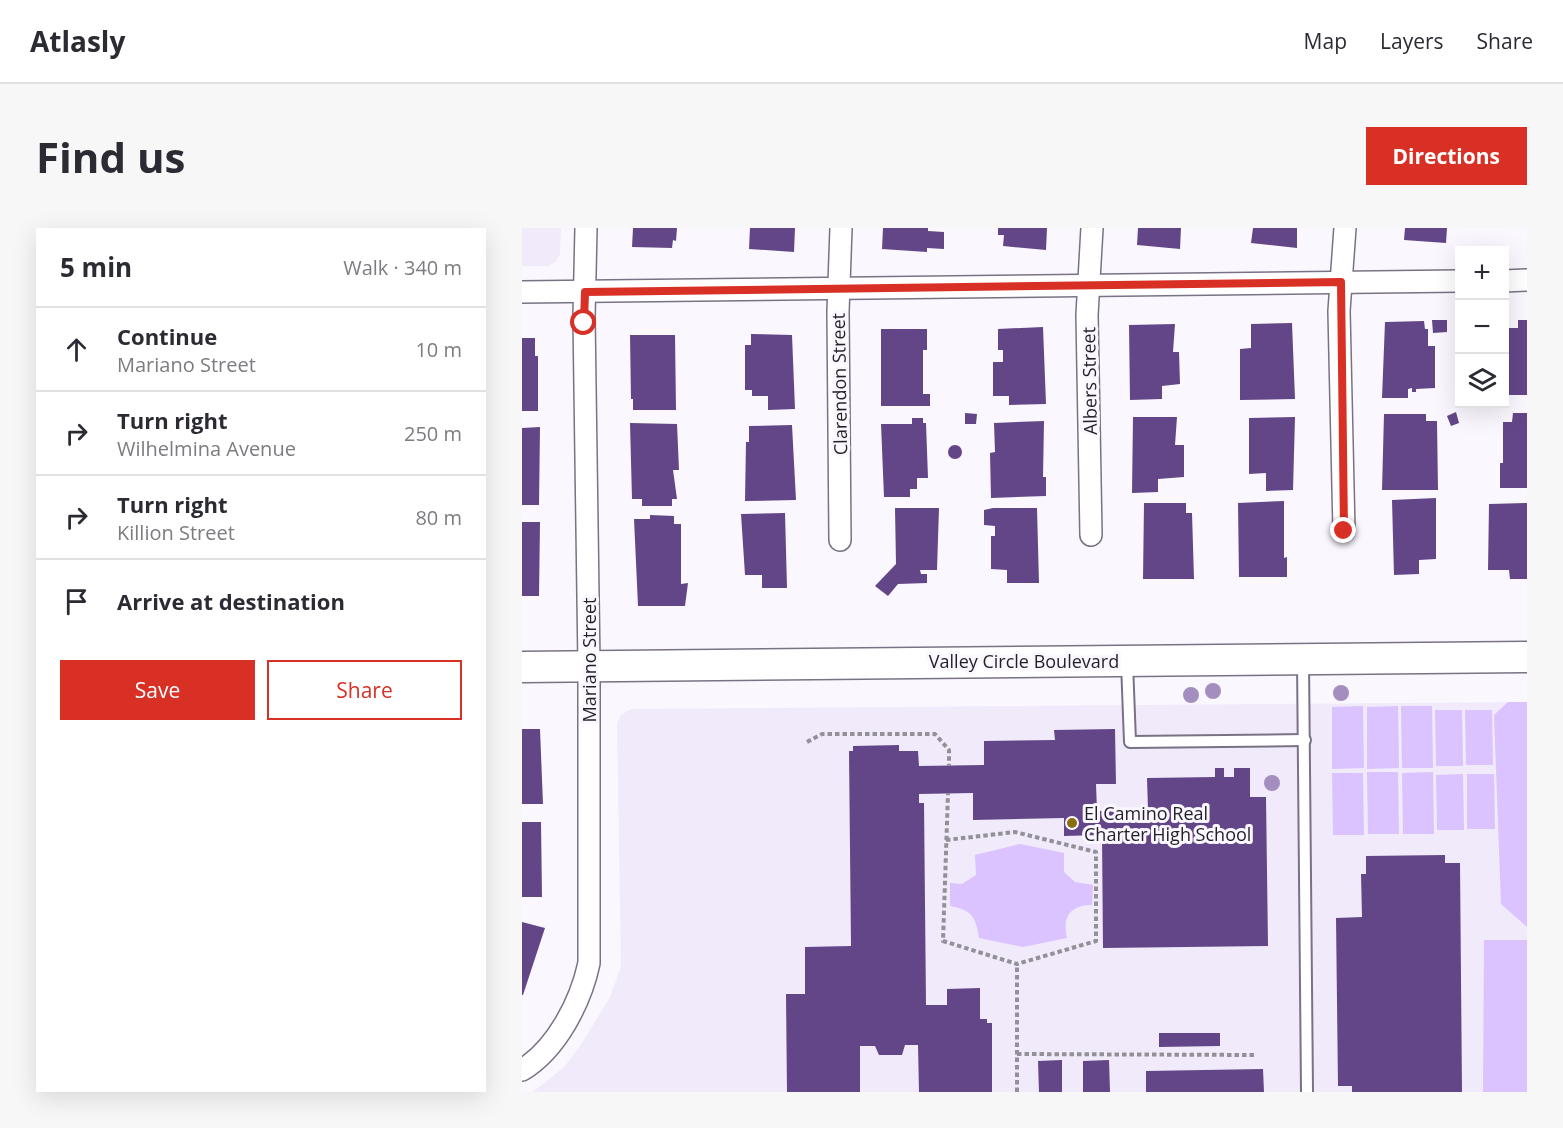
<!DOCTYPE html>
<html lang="en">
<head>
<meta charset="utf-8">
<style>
	:root { --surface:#fff; --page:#f7f7f7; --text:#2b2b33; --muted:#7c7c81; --line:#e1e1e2; --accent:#d93025 }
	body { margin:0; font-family:"Open Sans",sans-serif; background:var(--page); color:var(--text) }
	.controls { position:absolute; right:18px; top:18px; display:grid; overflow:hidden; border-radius:0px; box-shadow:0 6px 24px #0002 }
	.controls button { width:54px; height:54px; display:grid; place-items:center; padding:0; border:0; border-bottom:2px solid var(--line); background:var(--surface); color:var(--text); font:30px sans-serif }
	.stop { position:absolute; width:18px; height:18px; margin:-14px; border:4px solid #d93025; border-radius:50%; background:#fff }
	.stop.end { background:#d93025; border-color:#fff; box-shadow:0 2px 6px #0008 }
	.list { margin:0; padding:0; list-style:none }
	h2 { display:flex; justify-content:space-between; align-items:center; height:78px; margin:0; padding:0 24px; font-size:26px }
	h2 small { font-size:20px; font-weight:400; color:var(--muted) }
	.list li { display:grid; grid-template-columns:39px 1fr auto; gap:18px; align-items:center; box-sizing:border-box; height:84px; padding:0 24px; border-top:2px solid var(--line) }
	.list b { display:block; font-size:22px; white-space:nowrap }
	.list p { margin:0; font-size:20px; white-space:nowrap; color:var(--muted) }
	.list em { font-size:20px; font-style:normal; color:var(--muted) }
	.actions { display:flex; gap:12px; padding:18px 24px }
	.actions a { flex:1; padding:14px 0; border:2px solid var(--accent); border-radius:0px; text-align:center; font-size:21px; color:var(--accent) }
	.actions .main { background:var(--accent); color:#fff }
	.icon { flex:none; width:33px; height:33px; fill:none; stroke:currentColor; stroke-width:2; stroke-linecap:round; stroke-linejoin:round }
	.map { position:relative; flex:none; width:1005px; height:864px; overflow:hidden; border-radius:0px }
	header { display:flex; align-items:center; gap:36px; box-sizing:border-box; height:84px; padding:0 30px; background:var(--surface); border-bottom:2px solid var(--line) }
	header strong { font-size:28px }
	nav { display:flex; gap:33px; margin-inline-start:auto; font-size:21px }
	.intro { display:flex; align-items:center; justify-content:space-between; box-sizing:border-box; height:144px; padding:0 36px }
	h1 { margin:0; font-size:42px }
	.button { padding:15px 27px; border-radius:0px; background:var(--accent); color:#fff; font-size:21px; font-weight:700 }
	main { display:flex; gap:36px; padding:0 36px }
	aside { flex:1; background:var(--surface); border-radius:0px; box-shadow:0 6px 24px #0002 }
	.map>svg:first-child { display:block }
</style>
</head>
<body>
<header>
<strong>Atlasly</strong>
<nav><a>Map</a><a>Layers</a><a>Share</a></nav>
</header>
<div class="intro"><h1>Find us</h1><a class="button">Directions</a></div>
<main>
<aside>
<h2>5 min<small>Walk · 340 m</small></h2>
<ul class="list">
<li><svg class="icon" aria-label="ahead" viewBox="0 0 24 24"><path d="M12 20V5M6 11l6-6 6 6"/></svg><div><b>Continue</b><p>Mariano Street</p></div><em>10 m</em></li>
<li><svg class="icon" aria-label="right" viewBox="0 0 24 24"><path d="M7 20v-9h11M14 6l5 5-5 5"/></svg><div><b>Turn right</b><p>Wilhelmina Avenue</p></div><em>250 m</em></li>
<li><svg class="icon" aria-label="right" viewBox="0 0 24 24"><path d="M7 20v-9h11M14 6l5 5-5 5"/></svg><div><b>Turn right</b><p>Killion Street</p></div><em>80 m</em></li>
<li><svg class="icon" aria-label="arrive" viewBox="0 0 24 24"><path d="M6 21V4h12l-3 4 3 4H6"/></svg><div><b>Arrive at destination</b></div></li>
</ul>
<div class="actions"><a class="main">Save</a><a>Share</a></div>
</aside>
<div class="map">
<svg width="1005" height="864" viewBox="0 0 1005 864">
	<rect width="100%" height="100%" fill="#faf7ff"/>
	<!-- built -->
	<g fill="#f0eafb">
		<polygon points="0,0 39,0 38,26 34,33 27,38 0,38"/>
		<polygon points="1005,474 1005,864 11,864 43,838 60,815 88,769 99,738 95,496 99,487 109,481"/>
	</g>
	<!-- green -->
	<g fill="#dac3fe">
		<polygon points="986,474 1005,474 1005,699 979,676 972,487"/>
		<polygon points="841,478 842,540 810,541 810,479"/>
		<polygon points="876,478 877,540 845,541 845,479"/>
		<polygon points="879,478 910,478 911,540 880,540"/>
		<polygon points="913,482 940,482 941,538 914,538"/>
		<polygon points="943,482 970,482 971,537 944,537"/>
		<polygon points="845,544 876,544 877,606 846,606"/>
		<polygon points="911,544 912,606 881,606 880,545"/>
		<polygon points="810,545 841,545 842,607 811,607"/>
		<polygon points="941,546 942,602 915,602 914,547"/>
		<polygon points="945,546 972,546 973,601 945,601"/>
		<path d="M498,616L542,625V644L553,654L571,657L570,677C548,677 540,689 545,710L501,719L457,710C454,688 449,682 428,678V655L440,656L454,647L453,627Z"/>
		<polygon points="962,712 1005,712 1005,864 961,864"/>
	</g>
	<!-- building -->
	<g fill="#634688">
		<polygon points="111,0 155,0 154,13 151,12 150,20 110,19"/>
		<polygon points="228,0 273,0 272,24 227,21"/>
		<polygon points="361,0 406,0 406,3 422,4 422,21 405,20 405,24 360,21"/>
		<polygon points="476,0 525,0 524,22 481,18 482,7 476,7"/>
		<polygon points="616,0 659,0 658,21 615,17"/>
		<polygon points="731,0 775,0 775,20 729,15"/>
		<polygon points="883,0 925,0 924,15 882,12"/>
		<polygon points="910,92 925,92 925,104 911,105"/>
		<polygon points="996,92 1005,92 1005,167 982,167 982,100 996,100"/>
		<polygon points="902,93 903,101 906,101 906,118 913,118 913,160 894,161 894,164 890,164 890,160 886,161 886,170 860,170 863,94"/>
		<polygon points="770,95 773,171 718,172 718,121 729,120 729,96"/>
		<polygon points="653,96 651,124 657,124 658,156 640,158 640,171 608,172 607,97"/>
		<polygon points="521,99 524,176 487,177 487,168 471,168 471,134 481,134 481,122 476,122 476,101"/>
		<polygon points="359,101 405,101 405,122 401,122 401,166 408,166 408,178 359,178"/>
		<polygon points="229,106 270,107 273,181 246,182 246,168 230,168 230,162 223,162 223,117 229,117"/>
		<polygon points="108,107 153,107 154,182 111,182 111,171 109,171"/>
		<polygon points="0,110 13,110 13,128 16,128 16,183 0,183"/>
		<polygon points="934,184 937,195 929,198 925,188"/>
		<polygon points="443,185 455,186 454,196 443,196"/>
		<polygon points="991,185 1005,185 1005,260 978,260 978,235 981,235 981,194 990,194"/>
		<polygon points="862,186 904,186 904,193 915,193 916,262 860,262"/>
		<polygon points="611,189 655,189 653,217 662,217 662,249 636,251 636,264 610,265"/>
		<polygon points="773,189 771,262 744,263 744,245 727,246 727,190"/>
		<polygon points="390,190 401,190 401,195 404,195 406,250 395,250 395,261 388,261 388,269 362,269 359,196 390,196"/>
		<polygon points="522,193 521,249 524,249 524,268 469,270 468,225 473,224 472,195"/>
		<polygon points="108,195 155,196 157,242 151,242 155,271 150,271 150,278 120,278 120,271 110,271"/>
		<polygon points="270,197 274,272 223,273 224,214 227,214 227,198"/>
		<polygon points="18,199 17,277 0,277 0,200"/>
		<circle cx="433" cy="224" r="7"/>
		<polygon points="914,270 914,331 897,332 897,346 872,347 870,272"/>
		<polygon points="762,273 762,330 765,329 765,349 717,349 716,275"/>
		<polygon points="622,275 664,275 664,285 670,285 672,351 621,351"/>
		<polygon points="1005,275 1005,351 988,351 987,342 966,342 967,276"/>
		<polygon points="373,280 417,280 415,342 398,342 399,346 405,346 405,355 376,356 366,368 353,358 374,336"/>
		<polygon points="471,280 515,280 517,355 485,355 485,342 469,341 469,308 473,308 473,298 462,297 462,282"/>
		<polygon points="263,285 265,360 240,360 240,347 223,347 219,286"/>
		<polygon points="128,287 152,288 152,296 159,296 159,356 166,355 163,378 116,378 112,291 128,291"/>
		<polygon points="0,294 18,294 17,368 0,368"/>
		<polygon points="0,501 18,501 21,576 0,576"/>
		<polygon points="593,501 594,556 574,556 575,583 626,582 625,550 693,549 693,540 702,540 702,549 712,549 712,540 728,540 728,569 744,569 746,718 581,720 580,607 542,608 542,590 451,592 451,565 397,566 397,575 402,575 404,777 425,777 425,761 458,760 458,791 465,791 465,795 470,795 470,864 397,864 396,817 383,817 380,827 357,827 353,818 338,818 338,864 265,864 264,766 283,766 283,719 329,718 327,523 331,523 331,518 377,517 377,523 396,523 397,538 462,537 462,513 533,512 532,502"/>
		<polygon points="0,594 19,594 20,669 0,669"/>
		<polygon points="923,627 923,635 938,635 940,864 830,864 830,858 816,858 814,690 840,689 839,646 844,646 844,628"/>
		<polygon points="0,694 23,700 1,767 0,767"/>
		<polygon points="637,805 698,805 698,818 637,819"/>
		<polygon points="540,832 540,864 517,864 516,833"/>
		<polygon points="587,832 588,864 561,864 561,833"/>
		<polygon points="741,841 742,864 624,864 624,843"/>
	</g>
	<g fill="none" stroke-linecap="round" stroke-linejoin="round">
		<defs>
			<g id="lane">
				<polyline points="781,432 785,864"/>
				<polyline points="605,435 608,514 783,512"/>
			</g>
			<g id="street">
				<polyline points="982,53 1005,52"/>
				<polyline points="0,64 938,53"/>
				<polyline points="822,303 817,83 823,0"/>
				<polyline points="569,307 565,87 570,0"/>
				<polyline points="318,312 316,84 319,0"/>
				<path d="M0,842C35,821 59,773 67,735V438L62,89L64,0"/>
			</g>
			<polyline id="secondary" points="0,439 1005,429"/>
		</defs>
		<!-- lane casing -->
		<use href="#lane" stroke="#797285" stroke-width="14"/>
		<!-- street casing -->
		<use href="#street" stroke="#797285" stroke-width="24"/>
		<!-- secondary casing -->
		<use href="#secondary" stroke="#797285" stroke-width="33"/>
		<!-- path -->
		<g stroke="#939098" stroke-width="4" stroke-dasharray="4.5 3" stroke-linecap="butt">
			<polyline points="285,514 300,506 413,506 427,522 427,538"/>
			<polyline points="424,612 493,604 574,624 574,713 495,736 421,713 426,565"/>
			<polyline points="495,826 732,827"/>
			<polyline points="495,864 495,736"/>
		</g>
		<!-- lane -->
		<use href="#lane" stroke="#fff" stroke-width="10"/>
		<!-- street -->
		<use href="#street" stroke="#fff" stroke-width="21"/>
		<!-- secondary -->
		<use href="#secondary" stroke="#fff" stroke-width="30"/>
	</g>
	<!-- trees -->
	<g fill="#a48dbf">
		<circle cx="691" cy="463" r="8"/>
		<circle cx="819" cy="465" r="8"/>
		<circle cx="669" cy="467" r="8"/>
		<circle cx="750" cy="555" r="8"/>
	</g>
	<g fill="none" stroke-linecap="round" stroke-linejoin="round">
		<!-- route -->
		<polyline stroke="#d93025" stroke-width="8" points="62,95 63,64 819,54 822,303"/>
	</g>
	<!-- markers -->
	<circle fill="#896f10" stroke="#faf7ff" stroke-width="2" cx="550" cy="595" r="6"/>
	<g text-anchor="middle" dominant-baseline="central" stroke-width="6" stroke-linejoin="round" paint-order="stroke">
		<!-- street labels -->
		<g font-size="18" fill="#221f27" stroke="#faf7ff">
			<text transform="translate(567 153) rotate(-91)">Albers Street</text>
			<text transform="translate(317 156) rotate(-91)">Clarendon Street</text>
			<text transform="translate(67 432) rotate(-90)">Mariano Street</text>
			<text x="502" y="433">Valley Circle Boulevard</text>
		</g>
		<!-- poi labels -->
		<g font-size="18" fill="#221f27" stroke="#faf7ff" text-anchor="start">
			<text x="562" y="585">El Camino Real<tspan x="562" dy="21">Charter High School</tspan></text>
		</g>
	</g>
</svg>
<div class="controls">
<button>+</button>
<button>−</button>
<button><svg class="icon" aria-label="layers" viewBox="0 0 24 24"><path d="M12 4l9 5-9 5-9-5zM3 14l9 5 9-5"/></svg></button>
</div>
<div class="stop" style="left:62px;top:95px"></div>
<div class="stop end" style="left:822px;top:303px"></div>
</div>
</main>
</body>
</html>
